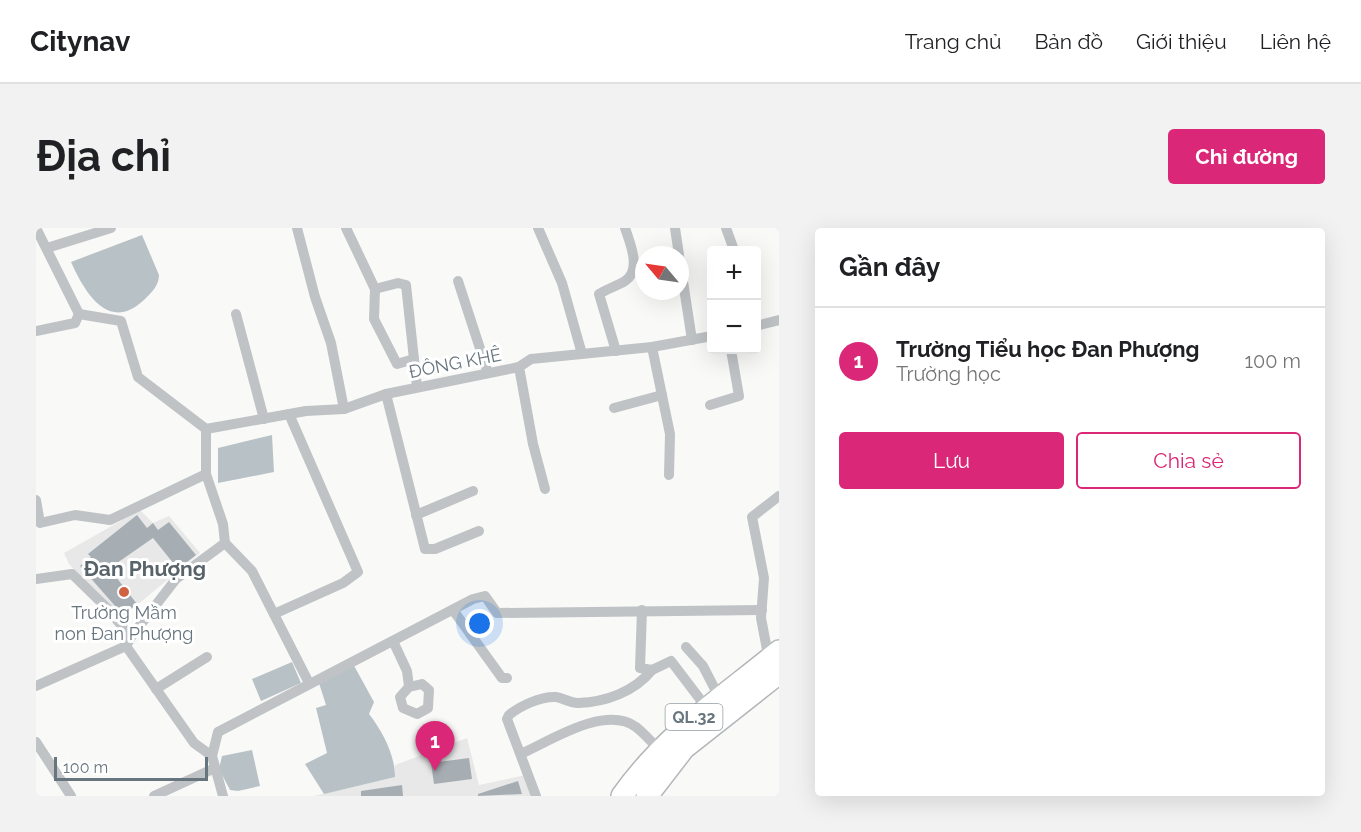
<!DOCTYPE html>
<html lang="vi">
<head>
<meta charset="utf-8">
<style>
	:root { --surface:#fff; --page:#f2f2f2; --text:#202124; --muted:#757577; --line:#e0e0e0; --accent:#db2777 }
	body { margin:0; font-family:Raleway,sans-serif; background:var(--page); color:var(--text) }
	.controls { position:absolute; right:18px; top:18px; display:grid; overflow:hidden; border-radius:6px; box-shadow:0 6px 24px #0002 }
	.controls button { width:54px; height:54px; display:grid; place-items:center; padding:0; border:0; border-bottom:2px solid var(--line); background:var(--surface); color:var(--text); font:30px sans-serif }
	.compass { position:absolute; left:599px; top:18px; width:54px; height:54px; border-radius:50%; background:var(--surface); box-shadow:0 6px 24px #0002; rotate:299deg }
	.scale { position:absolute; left:18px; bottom:15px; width:154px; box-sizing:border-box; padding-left:6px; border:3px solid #67757e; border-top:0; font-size:16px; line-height:21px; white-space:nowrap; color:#67757e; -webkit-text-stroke:4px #fff; paint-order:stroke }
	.you { position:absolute; left:444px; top:396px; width:21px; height:21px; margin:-15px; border:4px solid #fff; border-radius:50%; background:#1a73e8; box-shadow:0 0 0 9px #1a73e833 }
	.badge { display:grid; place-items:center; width:39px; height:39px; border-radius:50%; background:var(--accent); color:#fff; font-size:20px; font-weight:700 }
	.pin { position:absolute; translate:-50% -50px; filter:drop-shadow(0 2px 3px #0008) }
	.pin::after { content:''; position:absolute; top:32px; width:21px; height:18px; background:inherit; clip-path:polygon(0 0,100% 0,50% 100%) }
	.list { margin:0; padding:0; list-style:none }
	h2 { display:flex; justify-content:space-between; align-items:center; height:78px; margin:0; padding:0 24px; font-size:26px }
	h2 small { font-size:20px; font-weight:400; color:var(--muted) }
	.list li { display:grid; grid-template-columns:39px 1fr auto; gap:18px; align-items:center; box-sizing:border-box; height:108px; padding:0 24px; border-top:2px solid var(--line) }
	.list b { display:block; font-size:22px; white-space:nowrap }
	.list p { margin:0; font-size:20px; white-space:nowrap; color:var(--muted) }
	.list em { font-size:20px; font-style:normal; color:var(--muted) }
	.actions { display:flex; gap:12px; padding:18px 24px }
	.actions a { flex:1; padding:14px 0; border:2px solid var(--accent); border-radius:6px; text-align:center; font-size:21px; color:var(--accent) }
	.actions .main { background:var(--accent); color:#fff }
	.map { position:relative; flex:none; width:743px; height:568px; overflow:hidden; border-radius:6px }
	header { display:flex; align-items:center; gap:36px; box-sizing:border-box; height:84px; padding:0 30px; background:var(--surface); border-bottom:2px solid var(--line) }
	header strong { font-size:28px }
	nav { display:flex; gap:33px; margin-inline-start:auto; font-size:21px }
	.intro { display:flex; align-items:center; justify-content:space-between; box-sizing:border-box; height:144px; padding:0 36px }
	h1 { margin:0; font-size:42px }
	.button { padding:15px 27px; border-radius:6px; background:var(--accent); color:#fff; font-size:21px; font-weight:700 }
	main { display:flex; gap:36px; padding:0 36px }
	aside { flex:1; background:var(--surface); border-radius:6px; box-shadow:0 6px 24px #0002 }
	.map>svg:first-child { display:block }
</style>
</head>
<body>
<header>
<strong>Citynav</strong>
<nav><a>Trang chủ</a><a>Bản đồ</a><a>Giới thiệu</a><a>Liên hệ</a></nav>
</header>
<div class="intro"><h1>Địa chỉ</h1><a class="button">Chỉ đường</a></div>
<main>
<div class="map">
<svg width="743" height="568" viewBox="0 0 743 568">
	<rect width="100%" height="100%" fill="#f9f9f7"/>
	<!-- built -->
	<g fill="#e7e8e7">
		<polygon points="104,282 117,295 133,288 164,325 84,391 33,336 28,325"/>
		<polygon points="431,510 443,557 490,547 499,568 278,568 359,549 359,537"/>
	</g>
	<!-- water -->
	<g fill="#b8c2c6">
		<path d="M106,7L123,47C123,57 116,64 109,71C73,106 49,65 35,34Z"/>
		<polygon points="236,207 238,244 182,255 182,220"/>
		<polygon points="256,434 265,455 225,473 216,451"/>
		<path d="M316,434L338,474L333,486C347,504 359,527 359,549L288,566L269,536L291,525L280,480L290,477L282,452Z"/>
		<polygon points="216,522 224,558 202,563 194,562 183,541 186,528"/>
	</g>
	<!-- building -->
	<g fill="#a7aeb3">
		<polygon points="101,287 111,300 117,295 122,302 133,294 160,327 142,341 117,310 81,335 87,343 80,349 101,376 87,387 44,338 55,329 52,326"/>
		<polygon points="433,530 436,551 398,556 395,535"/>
		<polygon points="482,553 486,566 442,568 442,566"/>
		<polygon points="366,557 367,568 325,568 325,563"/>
	</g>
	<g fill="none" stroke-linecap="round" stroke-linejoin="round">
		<defs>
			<g id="highway">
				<path d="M586,568C630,506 686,470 743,423"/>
				<polyline points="611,568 648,520 743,445"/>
			</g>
		</defs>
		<!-- highway casing -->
		<use href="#highway" stroke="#b3b6b9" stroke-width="24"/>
		<!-- street -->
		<g stroke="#bfc3c6" stroke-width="10">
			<polyline points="0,0 43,86"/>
			<polyline points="261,0 279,69 295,115 308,181"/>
			<polyline points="310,0 339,61 338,91 361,136 378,131"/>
			<polyline points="502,0 526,55 546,126"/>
			<polyline points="639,0 643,27"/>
			<polyline points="690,0 698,22"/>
			<polyline points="11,20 75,0"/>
			<polyline points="644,34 656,112"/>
			<polyline points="422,53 452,145"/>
			<polyline points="339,61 362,55 370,57 381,159"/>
			<polyline points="43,86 85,93 102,149 170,201"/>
			<polyline points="200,86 228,191"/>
			<polyline points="720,98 743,92"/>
			<polyline points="0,103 39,95 43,86"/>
			<polyline points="616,119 634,206 633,247"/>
			<path d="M580,123L563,66C571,61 581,58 589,53C606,42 594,15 589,0"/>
			<polyline points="483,139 497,216 509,261"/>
			<polyline points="350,166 389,321 399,321 443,303"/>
			<polyline points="674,177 703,168 695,122"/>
			<polyline points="578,180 626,167"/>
			<polyline points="170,201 270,183 308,181 350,166 483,139 495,131 616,119 676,108"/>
			<polyline points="170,201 170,246 187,296 189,315 216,343 273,455"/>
			<polyline points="0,272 4,295 39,287 74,292 170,246"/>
			<polyline points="380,287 437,263"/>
			<polyline points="0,351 36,346 71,380 95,409"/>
			<polyline points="417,382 466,450 471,450"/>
			<polyline points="606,382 604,440 616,442 635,433 670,479"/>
			<polyline points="238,386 307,355 322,344 253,186"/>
			<polyline points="357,413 371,443 373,459 364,469 367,480 381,486 392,480 393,462 386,456 373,459"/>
			<polyline points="90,418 158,515 176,528 187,568"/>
			<polyline points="90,418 95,409 140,351 189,315"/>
			<polyline points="650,419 667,438 683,469"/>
			<polyline points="733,432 725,390 728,350 716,289 743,268"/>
			<polyline points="0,458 90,418"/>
			<polyline points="120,461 171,429"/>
			<polyline points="0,514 35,568"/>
			<path d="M489,524C517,511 570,477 600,499C608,505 616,515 624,522"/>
			<polyline points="176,528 182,504 437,371 449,368 461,385 726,382"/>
			<polyline points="118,568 179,540"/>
			<path d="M500,568L471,491L473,487C484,478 505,468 520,469C527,470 534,475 542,475C570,474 598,464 616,442"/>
		</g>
		<!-- highway -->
		<use href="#highway" stroke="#fff" stroke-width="21"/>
	</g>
	<!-- markers -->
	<circle fill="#ce6242" stroke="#fff" stroke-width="2" cx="88" cy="364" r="6"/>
	<g text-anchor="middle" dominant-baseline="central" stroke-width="6" stroke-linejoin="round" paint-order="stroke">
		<!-- shield labels -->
		<rect fill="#fff" stroke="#959ea5" stroke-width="1.5" x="629.5" y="476" width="57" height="26" rx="4.5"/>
		<g font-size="16" font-weight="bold" fill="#67757e">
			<text x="658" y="489">QL.32</text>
		</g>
		<!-- street labels -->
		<g font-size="18" fill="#67757e" stroke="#fff">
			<text transform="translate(419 135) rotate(-11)">ĐÔNG KHÊ</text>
		</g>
		<!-- poi labels -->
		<g font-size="18" fill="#67757e" stroke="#fff">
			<text x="88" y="384">Trường Mầm<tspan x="88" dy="21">non Đan Phượng</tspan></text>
		</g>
		<!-- quarter labels -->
		<g font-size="21" font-weight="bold" fill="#59636a" stroke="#fff">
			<text x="109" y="340">Đan Phượng</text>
		</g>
	</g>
</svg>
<div class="controls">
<button>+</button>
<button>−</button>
</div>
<svg class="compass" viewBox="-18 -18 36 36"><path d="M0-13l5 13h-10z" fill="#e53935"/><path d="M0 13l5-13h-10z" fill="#757577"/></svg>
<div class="scale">100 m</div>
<div class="you"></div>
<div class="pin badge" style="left:399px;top:543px">1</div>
</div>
<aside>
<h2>Gần đây<small></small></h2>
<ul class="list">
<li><span class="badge">1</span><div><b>Trường Tiểu học Đan Phượng</b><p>Trường học</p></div><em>100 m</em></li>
</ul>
<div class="actions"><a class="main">Lưu</a><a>Chia sẻ</a></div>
</aside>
</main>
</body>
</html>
